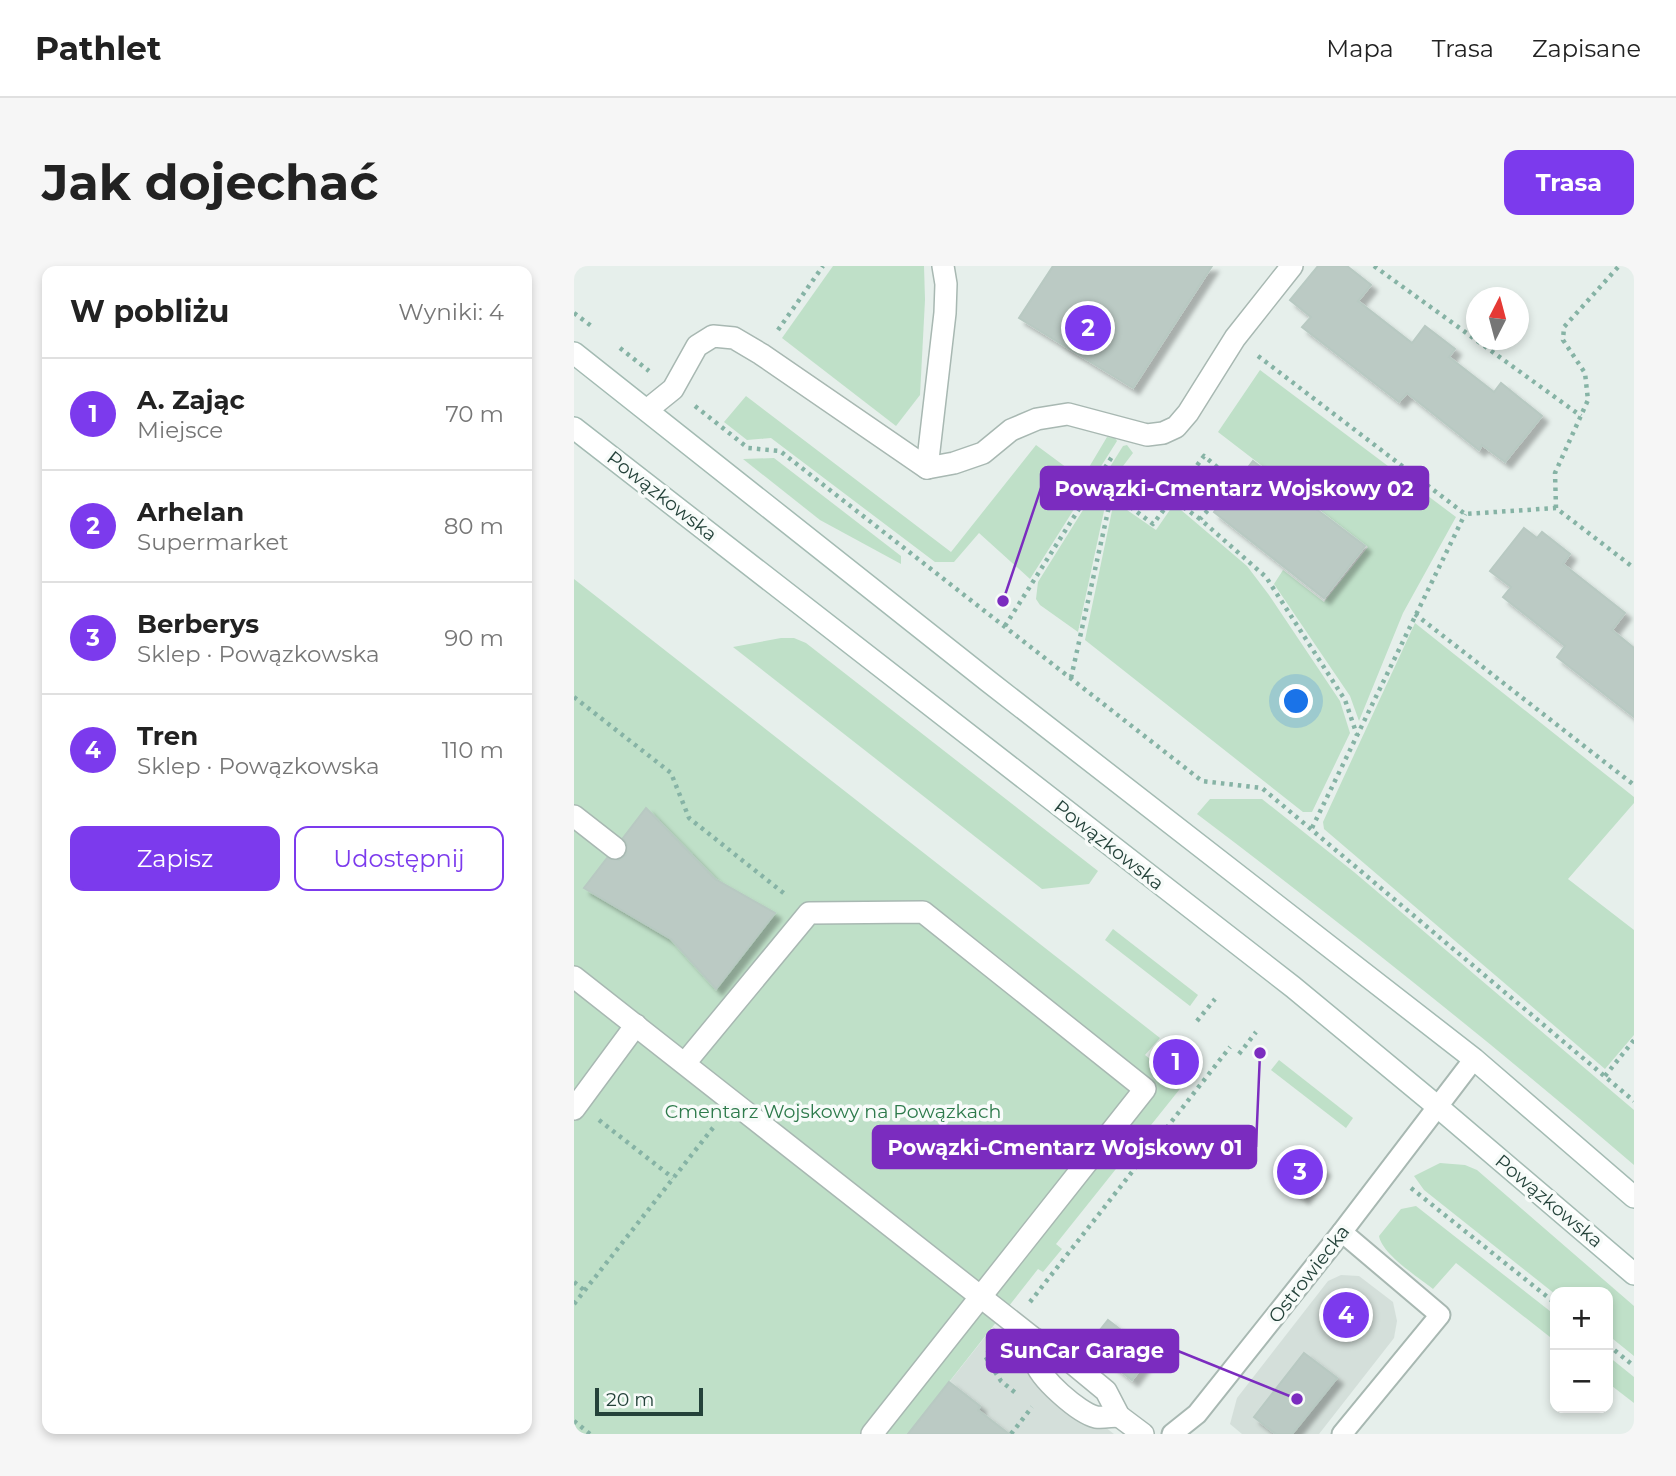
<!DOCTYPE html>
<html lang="pl">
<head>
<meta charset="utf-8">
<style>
	:root { --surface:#fff; --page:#f6f6f6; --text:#222; --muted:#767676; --line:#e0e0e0; --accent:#7c3aed }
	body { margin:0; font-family:Montserrat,sans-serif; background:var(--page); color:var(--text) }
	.controls { position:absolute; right:21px; bottom:21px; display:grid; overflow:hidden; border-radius:14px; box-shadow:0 4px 10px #0003 }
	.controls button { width:63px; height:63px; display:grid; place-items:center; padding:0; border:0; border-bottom:2px solid var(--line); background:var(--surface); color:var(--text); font:35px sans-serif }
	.compass { position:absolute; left:892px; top:21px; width:63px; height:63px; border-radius:50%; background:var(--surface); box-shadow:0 4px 10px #0003; rotate:6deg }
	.scale { position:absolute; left:21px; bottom:18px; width:108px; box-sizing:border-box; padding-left:7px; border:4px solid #24423a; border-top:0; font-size:19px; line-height:24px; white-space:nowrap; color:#24423a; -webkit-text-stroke:5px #f7fbf9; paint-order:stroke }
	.you { position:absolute; left:723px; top:436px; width:24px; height:24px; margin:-18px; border:5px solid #fff; border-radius:50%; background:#1a73e8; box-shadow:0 0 0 10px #1a73e833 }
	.badge { display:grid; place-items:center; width:46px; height:46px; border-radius:50%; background:var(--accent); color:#fff; font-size:23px; font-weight:700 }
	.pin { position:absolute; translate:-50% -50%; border:4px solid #fff; box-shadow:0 2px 7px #0006 }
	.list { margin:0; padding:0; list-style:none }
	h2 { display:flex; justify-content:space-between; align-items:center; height:91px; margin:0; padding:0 28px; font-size:30px }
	h2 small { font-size:23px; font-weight:400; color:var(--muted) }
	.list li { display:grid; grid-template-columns:46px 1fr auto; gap:21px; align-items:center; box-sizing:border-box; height:112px; padding:0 28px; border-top:2px solid var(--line) }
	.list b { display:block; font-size:26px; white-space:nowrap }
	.list p { margin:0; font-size:23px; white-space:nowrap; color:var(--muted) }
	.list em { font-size:23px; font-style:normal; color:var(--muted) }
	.actions { display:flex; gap:14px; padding:21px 28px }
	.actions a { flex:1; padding:16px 0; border:2px solid var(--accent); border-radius:14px; text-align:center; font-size:24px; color:var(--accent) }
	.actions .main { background:var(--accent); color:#fff }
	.map { position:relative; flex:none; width:1060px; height:1168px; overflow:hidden; border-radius:14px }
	header { display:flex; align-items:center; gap:42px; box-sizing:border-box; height:98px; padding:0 35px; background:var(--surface); border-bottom:2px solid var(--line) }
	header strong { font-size:33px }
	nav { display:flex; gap:38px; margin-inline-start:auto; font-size:24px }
	.intro { display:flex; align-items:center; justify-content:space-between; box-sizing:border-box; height:168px; padding:0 42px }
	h1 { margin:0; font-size:49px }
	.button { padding:18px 32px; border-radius:14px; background:var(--accent); color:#fff; font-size:24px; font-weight:700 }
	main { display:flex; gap:42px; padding:0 42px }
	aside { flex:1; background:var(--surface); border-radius:14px; box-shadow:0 4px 10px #0003 }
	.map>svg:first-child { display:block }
</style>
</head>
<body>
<header>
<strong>Pathlet</strong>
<nav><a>Mapa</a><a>Trasa</a><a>Zapisane</a></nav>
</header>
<div class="intro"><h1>Jak dojechać</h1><a class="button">Trasa</a></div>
<main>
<aside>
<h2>W pobliżu<small>Wyniki: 4</small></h2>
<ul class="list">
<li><span class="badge">1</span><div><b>A. Zając</b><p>Miejsce</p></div><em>70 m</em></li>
<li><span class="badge">2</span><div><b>Arhelan</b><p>Supermarket</p></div><em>80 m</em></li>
<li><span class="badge">3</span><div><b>Berberys</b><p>Sklep · Powązkowska</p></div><em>90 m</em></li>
<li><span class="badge">4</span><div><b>Tren</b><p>Sklep · Powązkowska</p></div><em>110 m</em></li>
</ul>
<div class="actions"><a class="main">Zapisz</a><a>Udostępnij</a></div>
</aside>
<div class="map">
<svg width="1060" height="1168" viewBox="0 0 1060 1168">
	<defs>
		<filter id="shadow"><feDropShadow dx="6" dy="6" stdDeviation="2" flood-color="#0004"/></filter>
	</defs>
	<rect width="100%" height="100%" fill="#e6efeb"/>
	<!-- built -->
	<g fill="#d4dfda">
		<polygon points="767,1009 785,1010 819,1036 823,1055 820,1072 745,1168 668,1168 656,1158 663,1132 754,1015"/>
		<polygon points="419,1061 446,1082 456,1102 540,1168 334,1168"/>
	</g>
	<!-- green -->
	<g fill="#bfe0c8">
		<polygon points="259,0 350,0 351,34 346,129 322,160 208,72"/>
		<polygon points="686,104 882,251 829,347 785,455 776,430 700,318 709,304 750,336 794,281 644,166"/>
		<polygon points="172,130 377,286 462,179 508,213 533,171 541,172 543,175 456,313 405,267 380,296 361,296 197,172 173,174 150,156"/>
		<polygon points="553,179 559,187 536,217 504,366 466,339 462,333 464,316 549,180"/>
		<polygon points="200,192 327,290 327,298 246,254 169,193"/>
		<polygon points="540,235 582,264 600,238 673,300 695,329 766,435 776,467 738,546 729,546 511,374"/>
		<polygon points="0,313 586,772 571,789 609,819 482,978 488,983 469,1006 464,1003 334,1168 0,1168"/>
		<polygon points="841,357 1060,531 1060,537 994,613 1060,664 1060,769 1031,803 750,563 749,556"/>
		<polygon points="207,372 220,372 232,377 524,605 515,618 468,623 159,381"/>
		<path d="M636,533H688L780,606L1060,844V899C918,777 772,661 623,548Z"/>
		<polygon points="539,663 624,729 616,740 531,674"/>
		<polygon points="705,794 779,852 772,862 697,804"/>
		<polygon points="866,897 891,899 903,904 1060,1040 1060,1090 1034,1069 1034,1026 981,1028 850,924 840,910"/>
		<path d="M842,940L981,1049V1075L882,997L859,1023C844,1011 808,988 805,970L827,943Z"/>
		<polygon points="1034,1090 1060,1111 1060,1137 1034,1117"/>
	</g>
	<!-- building -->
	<g fill="#bbcac4" stroke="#b8c9c2" stroke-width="2" filter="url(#shadow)">
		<polygon points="479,0 638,0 559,122 445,52"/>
		<polygon points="744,0 773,0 797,19 784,35 838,77 851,60 881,83 875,91 920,126 927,117 968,150 931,196 908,179 905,184 833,127 825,136 728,61 737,51 716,34"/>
		<polygon points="679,195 791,280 750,332 640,246"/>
		<polygon points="950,262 963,272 968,266 996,288 989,298 1051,347 1038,364 1060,382 1060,451 983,391 991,380 929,331 937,321 916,305"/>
		<polygon points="72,542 141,613 201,647 142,723 97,673 10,622 33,592 45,594 52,589 53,578 49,572"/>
		<polygon points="725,884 750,904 729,932 702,911"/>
		<polygon points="534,1054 578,1088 558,1114 514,1079"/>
		<polygon points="730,1087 763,1112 718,1168 702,1168 680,1151"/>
		<polygon points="375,1116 406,1140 404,1144 435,1168 334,1168"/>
	</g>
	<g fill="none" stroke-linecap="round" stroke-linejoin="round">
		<defs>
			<g id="service">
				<polyline points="768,966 866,1049 768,1168"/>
				<polyline points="598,1168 623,1148 768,966 900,793"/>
			</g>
			<g id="pedestrian">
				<polyline points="0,550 41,582"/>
				<polyline points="0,711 459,1072 480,1082 532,1125 545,1150 569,1168"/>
				<polyline points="111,797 235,647 349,646 571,823 298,1168"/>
				<polyline points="0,843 62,759"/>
				<path d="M459,1072C460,1079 459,1088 461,1095C465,1112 505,1147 522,1151C529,1152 538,1150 545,1150"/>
			</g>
			<g id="minor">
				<polyline points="73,144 99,123 123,80 139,70 160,72 187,88 353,202 380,197 409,187 437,164 463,153 494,148 573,169 589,167 602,161 614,147 661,72 718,0"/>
				<polyline points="353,202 371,47 372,18 369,0"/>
			</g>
			<g id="secondary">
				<polyline points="0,87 414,415 900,793 1060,931"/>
				<polyline points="0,162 719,721 864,841 1060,1008"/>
			</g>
		</defs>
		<!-- service casing -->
		<use href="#service" stroke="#a8b8b2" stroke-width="23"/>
		<!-- pedestrian casing -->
		<use href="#pedestrian" stroke="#a8b8b2" stroke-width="24"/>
		<!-- minor casing -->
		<use href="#minor" stroke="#a8b8b2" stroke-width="24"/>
		<!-- secondary casing -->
		<use href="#secondary" stroke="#a4bbb3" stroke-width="24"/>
		<!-- path -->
		<g stroke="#86b3a5" stroke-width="4.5" stroke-dasharray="3.5 5" stroke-linecap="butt">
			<polyline points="800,0 1007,150"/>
			<polyline points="0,47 20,62"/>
			<polyline points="204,64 249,0"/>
			<polyline points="46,82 75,105"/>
			<polyline points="684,90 891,248 982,242 1060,302"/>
			<polyline points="121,140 174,182 206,185 628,515 688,522 1060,835"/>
			<polyline points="982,242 981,207 1014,134 1011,107 989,74 990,61 1045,0"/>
			<polyline points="626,253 598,233 630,190 650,207 637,227 643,234 626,253 692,311 771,434 783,469"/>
			<polyline points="841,348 1060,519"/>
			<polyline points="431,360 539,189"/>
			<polyline points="497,412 538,227 579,258 598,233"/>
			<polyline points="0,431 97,507 115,552 212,629"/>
			<polyline points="738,562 891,248"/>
			<polyline points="623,755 641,733"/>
			<polyline points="665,788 682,766"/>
			<polyline points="1031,810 1060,774"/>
			<polyline points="25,854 99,912"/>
			<polyline points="837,922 981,1037"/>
			<polyline points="0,1016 11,1025"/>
			<polyline points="456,1036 656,781"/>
			<polyline points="0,1038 142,858"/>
			<polyline points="421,1078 411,1090 427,1115 444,1129"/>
			<polyline points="1034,1079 1060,1100"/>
			<polyline points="0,1155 16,1168"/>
			<polyline points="437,1168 458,1141"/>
		</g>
		<!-- service -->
		<use href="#service" stroke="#fff" stroke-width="19"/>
		<!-- pedestrian -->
		<use href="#pedestrian" stroke="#fff" stroke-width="21"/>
		<!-- minor -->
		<use href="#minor" stroke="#fff" stroke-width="21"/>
		<!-- secondary -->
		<use href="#secondary" stroke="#fff" stroke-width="21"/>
	</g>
	<g text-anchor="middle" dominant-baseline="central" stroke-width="7" stroke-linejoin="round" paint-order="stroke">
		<!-- street labels -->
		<g font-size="19" fill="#24423a" stroke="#f7fbf9">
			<text transform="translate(88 230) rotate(38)">Powązkowska</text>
			<text transform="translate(535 579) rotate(38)">Powązkowska</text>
			<text transform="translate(975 935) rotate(40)">Powązkowska</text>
			<text transform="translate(735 1008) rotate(-52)">Ostrowiecka</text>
		</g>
		<!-- park labels -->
		<g font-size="19" fill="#2d7a4b" stroke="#f7fbf9">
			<text x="259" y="845">Cmentarz Wojskowy na Powązkach</text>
		</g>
	</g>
	<!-- callouts -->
	<path fill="none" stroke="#7b2cbf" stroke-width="2.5" d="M429 335L467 222M686 787L682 881M723 1133L604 1085"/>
	<g fill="#7b2cbf" stroke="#f7fbf9" stroke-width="2.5">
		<circle cx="429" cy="335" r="7"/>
		<circle cx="686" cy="787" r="7"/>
		<circle cx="723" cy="1133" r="7"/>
	</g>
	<g fill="#7b2cbf" stroke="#7b2cbf" stroke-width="2.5">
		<rect x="467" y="201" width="387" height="42" rx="7"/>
		<rect x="299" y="860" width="383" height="42" rx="7"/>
		<rect x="413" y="1064" width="191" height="42" rx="7"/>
	</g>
	<g font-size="21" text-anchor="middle" font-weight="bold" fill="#fff">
		<text x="660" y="230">Powązki-Cmentarz Wojskowy 02</text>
		<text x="491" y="889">Powązki-Cmentarz Wojskowy 01</text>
		<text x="508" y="1092">SunCar Garage</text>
	</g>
</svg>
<div class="controls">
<button>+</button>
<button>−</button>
</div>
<svg class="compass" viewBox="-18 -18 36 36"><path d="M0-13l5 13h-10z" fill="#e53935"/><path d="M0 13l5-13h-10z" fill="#767676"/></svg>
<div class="scale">20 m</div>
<div class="you"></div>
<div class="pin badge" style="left:602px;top:796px">1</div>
<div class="pin badge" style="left:514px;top:62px">2</div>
<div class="pin badge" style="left:726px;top:906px">3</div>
<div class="pin badge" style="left:772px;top:1049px">4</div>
</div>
</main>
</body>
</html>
